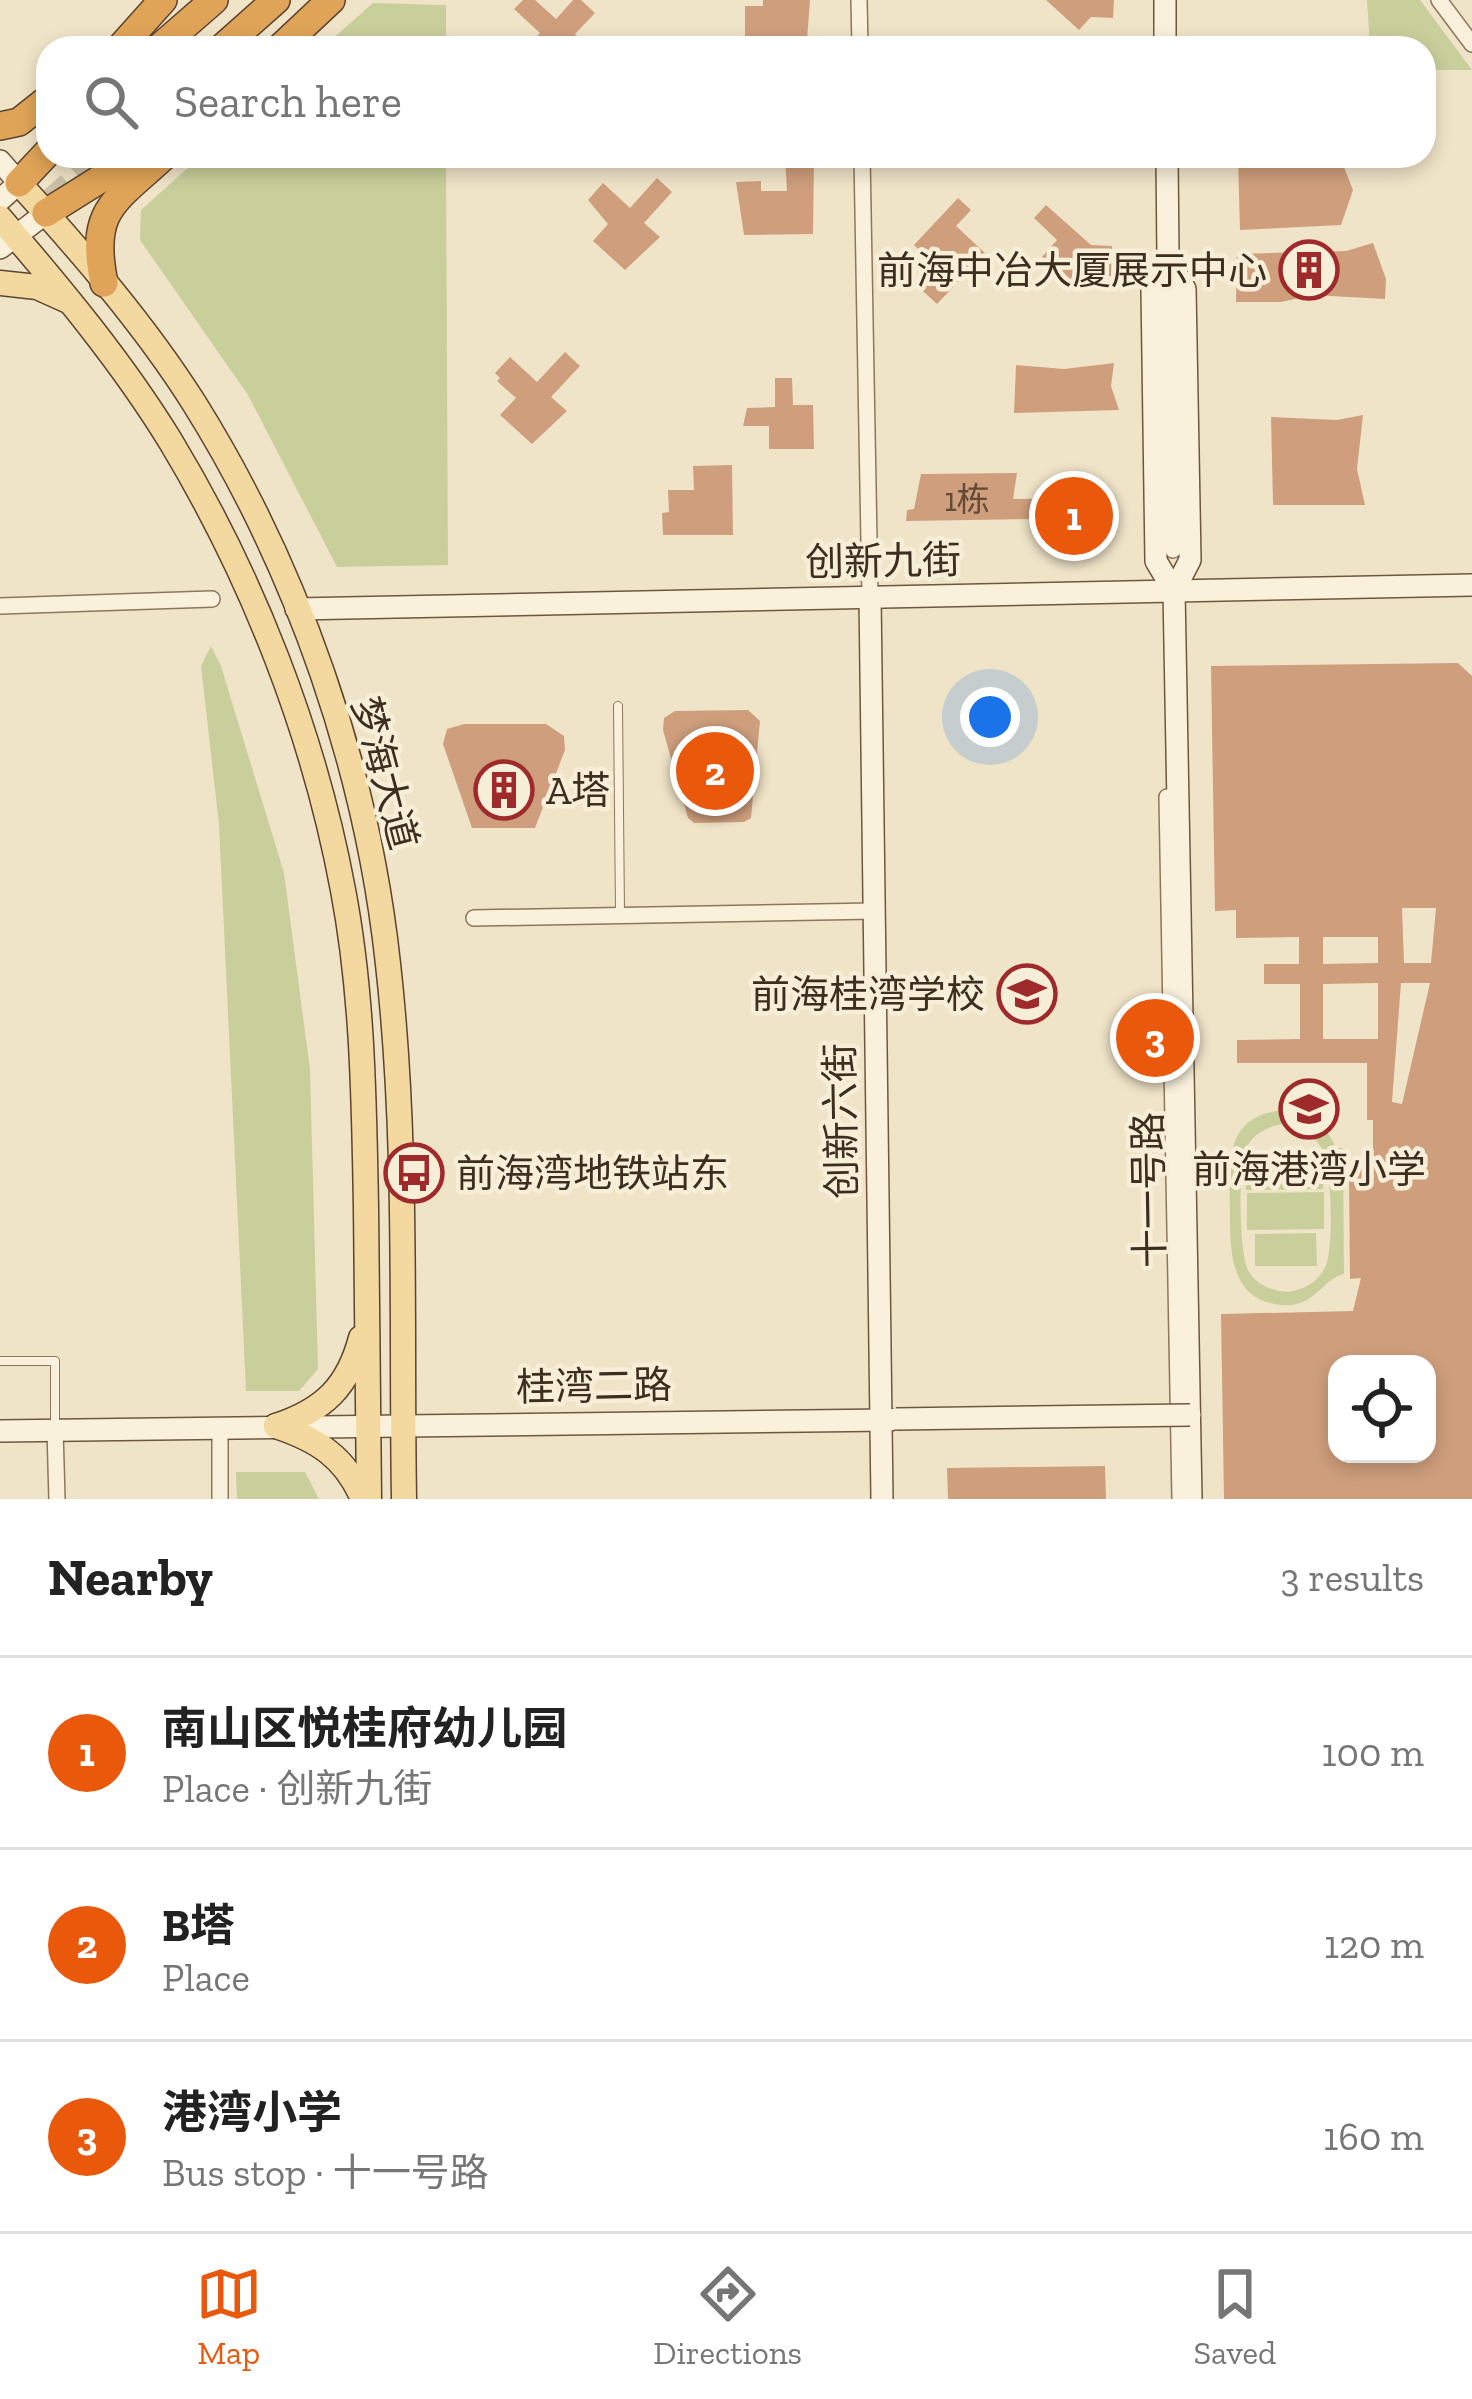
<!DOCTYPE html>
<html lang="en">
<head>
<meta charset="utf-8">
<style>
	:root { --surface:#fff; --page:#f6f6f6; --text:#222; --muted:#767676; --line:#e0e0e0; --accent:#ea580c }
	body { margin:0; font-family:"Zilla Slab","Noto Sans SC",serif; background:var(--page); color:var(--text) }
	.controls { position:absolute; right:36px; bottom:36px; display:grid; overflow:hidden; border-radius:24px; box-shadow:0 6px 18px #0003 }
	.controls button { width:108px; height:108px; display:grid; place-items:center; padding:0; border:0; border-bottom:3px solid var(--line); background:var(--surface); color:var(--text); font:60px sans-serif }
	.you { position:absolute; left:990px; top:717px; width:42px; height:42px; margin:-30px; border:9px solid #fff; border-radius:50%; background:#1a73e8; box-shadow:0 0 0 18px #1a73e833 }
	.badge { display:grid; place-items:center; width:78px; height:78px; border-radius:50%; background:var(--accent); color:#fff; font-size:39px; font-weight:700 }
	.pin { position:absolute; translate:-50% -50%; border:6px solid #fff; box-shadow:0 3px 12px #0006 }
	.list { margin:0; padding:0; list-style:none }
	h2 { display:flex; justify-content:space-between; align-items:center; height:156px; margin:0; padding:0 48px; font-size:51px }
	h2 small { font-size:39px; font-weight:400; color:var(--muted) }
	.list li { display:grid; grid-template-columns:78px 1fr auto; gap:36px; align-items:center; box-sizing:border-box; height:192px; padding:0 48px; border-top:3px solid var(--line) }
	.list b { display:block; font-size:45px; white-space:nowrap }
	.list p { margin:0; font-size:39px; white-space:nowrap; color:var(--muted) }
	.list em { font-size:39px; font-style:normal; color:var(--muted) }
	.icon { flex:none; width:66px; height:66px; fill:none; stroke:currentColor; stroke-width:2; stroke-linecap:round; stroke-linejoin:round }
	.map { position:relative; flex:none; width:1472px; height:1499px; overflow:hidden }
	.search { position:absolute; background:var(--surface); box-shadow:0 6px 18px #0003; left:36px; right:36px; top:36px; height:132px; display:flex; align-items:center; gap:30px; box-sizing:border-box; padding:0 42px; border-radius:36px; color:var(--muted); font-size:45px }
	.sheet { height:732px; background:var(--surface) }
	nav { display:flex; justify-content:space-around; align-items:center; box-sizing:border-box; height:168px; border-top:3px solid var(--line); background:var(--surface); font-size:33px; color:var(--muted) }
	nav a { display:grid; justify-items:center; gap:6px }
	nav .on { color:var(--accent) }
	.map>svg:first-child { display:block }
</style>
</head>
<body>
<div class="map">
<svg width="1472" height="1499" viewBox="0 0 1472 1499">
	<rect width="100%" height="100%" fill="#f0e4c8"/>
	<!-- green -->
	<g fill="#c9cf9b" fill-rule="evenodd">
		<polygon points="1367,0 1420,0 1472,70 1424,70 1424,48 1370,48"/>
		<polygon points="373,3 446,5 446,48 322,48"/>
		<polygon points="201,156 446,156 448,565 337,567 248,395 140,240 141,210"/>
		<polygon points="211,646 221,666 284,873 310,1069 318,1369 299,1391 246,1391 219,825 201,666"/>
		<path d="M1283,1110C1309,1112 1326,1124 1336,1148H1343L1344,1274C1321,1279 1316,1308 1281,1305C1229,1300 1230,1250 1230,1210C1229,1164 1223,1116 1283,1110ZM1285,1124L1310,1133L1324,1151L1246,1152V1190L1323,1189L1324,1151C1331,1171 1334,1245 1326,1265C1319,1282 1305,1289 1289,1292C1272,1291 1257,1286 1248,1270C1239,1253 1238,1165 1246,1148C1254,1133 1268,1126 1285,1124Z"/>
		<polygon points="1324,1192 1324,1229 1247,1230 1247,1193"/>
		<polygon points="1316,1233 1317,1266 1255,1266 1255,1234"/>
		<polygon points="236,1472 305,1472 319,1499 237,1499"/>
	</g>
	<!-- building -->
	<g fill="#cf9f7d" fill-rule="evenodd">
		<polygon points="523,0 535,0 556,19 573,0 581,0 595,13 575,34 589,48 526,48 540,33 514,9"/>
		<polygon points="763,0 810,0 807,40 745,40 745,6 763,6"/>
		<polygon points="1046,0 1114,0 1113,18 1091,17 1079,30"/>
		<polygon points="785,157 814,157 813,234 744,235 736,182 761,181 761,191 787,191"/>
		<polygon points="1340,157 1353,190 1341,225 1240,230 1238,159"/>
		<polygon points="657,178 672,192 644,223 660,237 625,270 593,241 608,224 588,200 603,183 630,208"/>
		<polygon points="958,198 971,210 956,226 985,253 937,304 914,283 933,263 914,245"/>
		<polygon points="1046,205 1091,245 1112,246 1111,276 1089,276 1078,288 1042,257 1057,240 1034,218"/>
		<polygon points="1373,243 1386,279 1385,299 1313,295 1281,302 1236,302 1237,254 1346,251"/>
		<polygon points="565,352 580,366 551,397 567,411 532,444 500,415 516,398 497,381 500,378 495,373 510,357 537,382"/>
		<polygon points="1114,363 1111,386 1119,410 1014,413 1016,365 1064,369"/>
		<polygon points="775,378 792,378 793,405 813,405 814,449 769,449 769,426 743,426 747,408 775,407"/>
		<polygon points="1363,415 1357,469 1365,505 1273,505 1271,417 1337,420"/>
		<polygon points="732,465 733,535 663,535 662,513 669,512 668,490 694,490 693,466"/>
		<polygon points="1017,473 1013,499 1116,498 1117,532 1032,533 1031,519 906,521 907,510 914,509 921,474"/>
		<path d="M1458,663L1472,676V1499H1224L1221,1314L1353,1311L1361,1278L1350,1279L1349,1179L1373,1153V1120H1367V1063H1237V1040L1300,1039V984H1264V964H1299V937L1236,938V910L1215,911L1211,666ZM1402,908H1436L1431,963H1404ZM1323,937H1378V963L1323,964ZM1378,983V1039H1323V984ZM1401,983H1430L1402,1104L1392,1102ZM1337,1364H1427V1454H1337Z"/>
		<polygon points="748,710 760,721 751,818 744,822 694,823 688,818 663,730 664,718 675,711"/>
		<polygon points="464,724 546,724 564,736 565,750 535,828 472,828 443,744 447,729"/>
		<polygon points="1105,1466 1106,1499 948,1499 947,1468"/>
	</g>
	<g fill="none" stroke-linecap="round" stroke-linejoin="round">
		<!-- primary-tunnel -->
		<polyline stroke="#ccc0a6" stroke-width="24" stroke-dasharray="24 12" stroke-linecap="butt" points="51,200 101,156"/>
		<defs>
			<g id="lane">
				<polyline points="618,706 620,913"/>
				<polyline points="0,1361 55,1361 55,1429"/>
			</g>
			<g id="street">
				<polyline points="859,0 860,48"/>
				<polyline points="1439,0 1472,44"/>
				<polyline points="862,156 870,597"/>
				<polyline points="1168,261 1173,550"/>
				<polyline points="0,606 212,599"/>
				<polyline points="1167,797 1180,1499"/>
				<polyline points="474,918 874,911"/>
				<polyline points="220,1427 220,1499"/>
				<polyline points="55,1430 57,1499"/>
			</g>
			<g id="secondary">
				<polyline points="1165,0 1165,48"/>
				<polyline points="1167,156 1168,258 1152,289 1156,561 1174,591"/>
				<polyline points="0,161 19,183 0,200"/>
				<polyline points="0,248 46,213"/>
				<polyline points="1168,258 1185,289 1190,560 1174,591 1191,1499"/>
				<polyline points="870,597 882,1499"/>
				<polyline points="296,609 1472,585"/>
				<polyline points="0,1431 890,1420"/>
			</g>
			<g id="primary">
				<path d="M19,183C81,252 144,324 194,403C298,569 367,769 388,964C408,1141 401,1321 404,1499"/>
				<path d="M0,218C61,289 122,362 171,442C253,578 314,734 343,890C363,995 364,1102 366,1208C367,1305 368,1402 369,1499"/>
				<polyline points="0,283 37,287 66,300"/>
				<path d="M276,1426C324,1410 348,1387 361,1338"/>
				<path d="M276,1426C318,1440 345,1457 363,1499"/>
			</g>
			<g id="highway">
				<polyline points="160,47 214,0"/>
				<polyline points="120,48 163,0"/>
				<polyline points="222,48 276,0"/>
				<polyline points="280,48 331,0"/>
				<polyline points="0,126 19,122 48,99"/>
				<polyline points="19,183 48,152"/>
				<polyline points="46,213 137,156"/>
				<path d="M104,283C89,210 114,202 164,156"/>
			</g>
		</defs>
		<!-- lane casing -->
		<use href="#lane" stroke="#8d765c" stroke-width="10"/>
		<!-- street casing -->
		<use href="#street" stroke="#8d765c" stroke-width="18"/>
		<!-- secondary casing -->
		<use href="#secondary" stroke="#6f573f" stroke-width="24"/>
		<!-- primary casing -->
		<use href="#primary" stroke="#5b4430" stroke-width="27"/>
		<!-- highway casing -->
		<use href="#highway" stroke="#5b4430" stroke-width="30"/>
		<!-- lane -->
		<use href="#lane" stroke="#faf1dc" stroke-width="8"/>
		<!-- street -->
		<use href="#street" stroke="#faf1dc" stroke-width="15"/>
		<!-- secondary -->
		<use href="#secondary" stroke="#faf1dc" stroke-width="21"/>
		<!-- primary -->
		<use href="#primary" stroke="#f3d9a0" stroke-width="24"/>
		<!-- highway -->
		<use href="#highway" stroke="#e0a458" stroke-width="27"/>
		<defs>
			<polyline id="secondary-bridge" points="896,1419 1190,1415"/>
		</defs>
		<!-- secondary-bridge casing -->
		<use href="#secondary-bridge" stroke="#6f573f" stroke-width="24" stroke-linecap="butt"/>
		<!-- secondary-bridge -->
		<use href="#secondary-bridge" stroke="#faf1dc" stroke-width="21"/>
	</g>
	<!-- icons -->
	<defs>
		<symbol id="building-ring" viewBox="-11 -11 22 22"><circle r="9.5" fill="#f7eed8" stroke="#9e2a2b" stroke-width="1.5"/><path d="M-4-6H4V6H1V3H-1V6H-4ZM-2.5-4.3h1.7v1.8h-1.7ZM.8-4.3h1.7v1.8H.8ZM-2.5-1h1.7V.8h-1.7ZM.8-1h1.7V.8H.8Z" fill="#9e2a2b"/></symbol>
		<symbol id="school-ring" viewBox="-11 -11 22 22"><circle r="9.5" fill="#f7eed8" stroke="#9e2a2b" stroke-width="1.5"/><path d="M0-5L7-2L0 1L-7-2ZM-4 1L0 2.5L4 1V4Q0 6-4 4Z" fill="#9e2a2b"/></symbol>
		<symbol id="bus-ring" viewBox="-11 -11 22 22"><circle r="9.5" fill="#f7eed8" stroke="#9e2a2b" stroke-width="1.5"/><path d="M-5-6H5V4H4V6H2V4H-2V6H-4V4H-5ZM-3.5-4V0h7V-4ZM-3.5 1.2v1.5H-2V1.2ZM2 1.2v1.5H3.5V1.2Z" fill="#9e2a2b"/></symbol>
	</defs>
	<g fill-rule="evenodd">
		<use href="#building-ring" x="1276" y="237" width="66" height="66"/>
		<use href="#building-ring" x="471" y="757" width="66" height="66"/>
		<use href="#school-ring" x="994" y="961" width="66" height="66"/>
		<use href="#school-ring" x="1276" y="1076" width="66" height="66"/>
		<use href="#bus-ring" x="381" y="1140" width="66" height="66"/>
	</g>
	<g text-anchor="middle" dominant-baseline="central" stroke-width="9" stroke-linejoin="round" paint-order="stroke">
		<!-- number labels -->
		<g font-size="33" fill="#624a37">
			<text x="967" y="499">1栋</text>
		</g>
		<!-- poi labels -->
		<g font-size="39" fill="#3d2e20" stroke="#f7eed8" text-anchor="end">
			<text x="1267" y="270">前海中冶大厦展示中心</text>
			<text x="546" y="790" text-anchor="start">A塔</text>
			<text x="985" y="994">前海桂湾学校</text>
			<text x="1309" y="1169" text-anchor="middle">前海港湾小学</text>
			<text x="456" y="1173" text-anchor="start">前海湾地铁站东</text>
		</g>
		<!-- street labels -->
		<g font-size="39" fill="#3d2e20" stroke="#f7eed8">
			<text transform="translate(883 561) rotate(-1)">创新九街</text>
			<text transform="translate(385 773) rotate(75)">梦海大道</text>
			<text transform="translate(841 1121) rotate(-91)">创新六街</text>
			<text transform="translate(1149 1190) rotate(-91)">十一号路</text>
			<text transform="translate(594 1386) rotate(-1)">桂湾二路</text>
		</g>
	</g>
</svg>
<div class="controls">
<button><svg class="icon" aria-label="locate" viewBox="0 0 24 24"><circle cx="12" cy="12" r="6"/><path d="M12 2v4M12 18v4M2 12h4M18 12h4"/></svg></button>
</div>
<div class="you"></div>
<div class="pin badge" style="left:1074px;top:516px">1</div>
<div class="pin badge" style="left:715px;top:771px">2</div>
<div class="pin badge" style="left:1155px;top:1038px">3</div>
<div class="search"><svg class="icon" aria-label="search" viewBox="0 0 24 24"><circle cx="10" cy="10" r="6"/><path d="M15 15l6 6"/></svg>Search here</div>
</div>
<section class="sheet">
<h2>Nearby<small>3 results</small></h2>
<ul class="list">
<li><span class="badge">1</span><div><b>南山区悦桂府幼儿园</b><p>Place · 创新九街</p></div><em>100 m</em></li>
<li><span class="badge">2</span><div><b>B塔</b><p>Place</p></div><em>120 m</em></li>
<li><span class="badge">3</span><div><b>港湾小学</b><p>Bus stop · 十一号路</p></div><em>160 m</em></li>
</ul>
</section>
<nav>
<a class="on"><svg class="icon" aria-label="map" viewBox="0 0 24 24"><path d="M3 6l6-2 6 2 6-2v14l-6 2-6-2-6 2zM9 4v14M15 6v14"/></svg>Map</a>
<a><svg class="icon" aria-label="directions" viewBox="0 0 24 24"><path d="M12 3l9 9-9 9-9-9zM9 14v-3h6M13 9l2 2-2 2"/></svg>Directions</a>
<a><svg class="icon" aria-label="saved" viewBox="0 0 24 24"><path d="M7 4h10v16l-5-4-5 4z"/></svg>Saved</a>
</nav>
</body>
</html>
